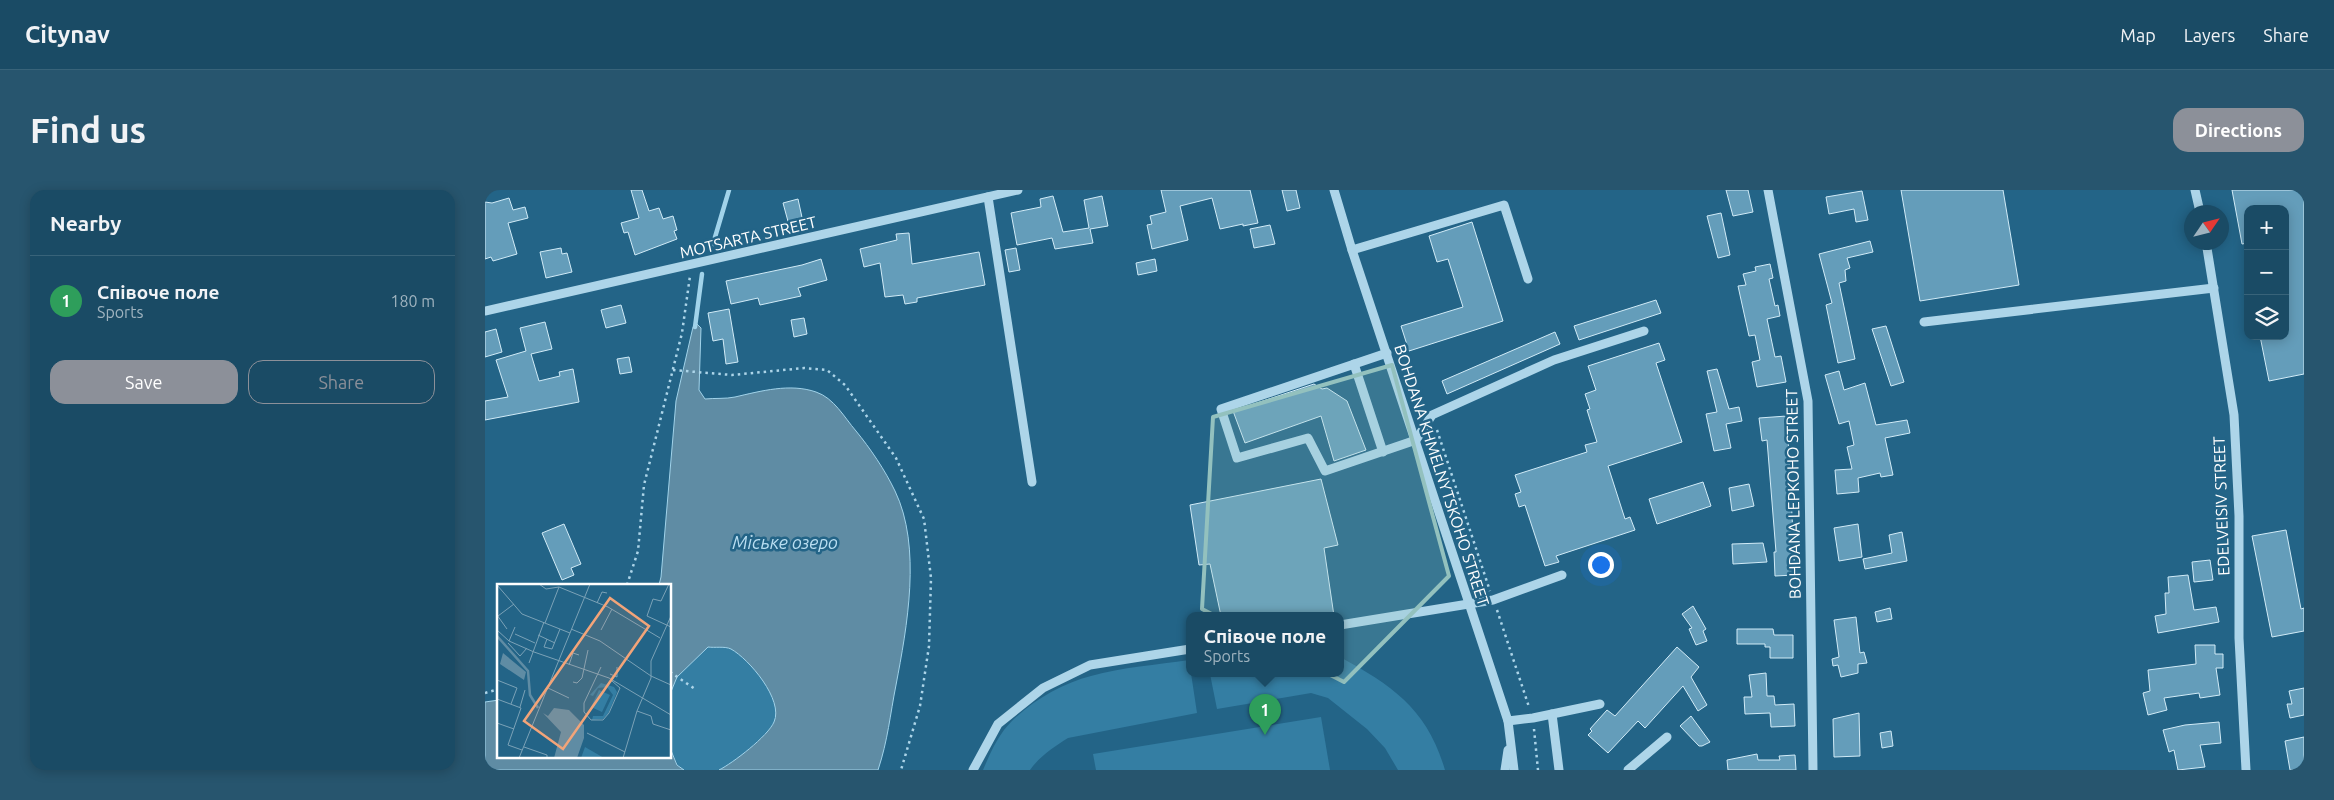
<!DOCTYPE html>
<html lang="en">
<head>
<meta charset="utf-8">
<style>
	:root { --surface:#1a4b65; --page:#27556e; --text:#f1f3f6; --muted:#9fb3bf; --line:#386379; --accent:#8c9099 }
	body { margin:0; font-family:Ubuntu,sans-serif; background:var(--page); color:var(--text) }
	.controls { position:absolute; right:15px; top:15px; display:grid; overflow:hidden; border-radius:10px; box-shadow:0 2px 12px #0003 }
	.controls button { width:45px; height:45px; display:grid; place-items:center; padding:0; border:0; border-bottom:1px solid var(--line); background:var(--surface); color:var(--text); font:25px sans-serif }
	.compass { position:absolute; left:1699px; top:15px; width:45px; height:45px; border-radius:50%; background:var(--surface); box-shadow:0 2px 12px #0003; rotate:55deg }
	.you { position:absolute; left:1115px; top:374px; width:18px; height:18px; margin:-12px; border:4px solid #fff; border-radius:50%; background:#1a73e8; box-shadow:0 0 0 8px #1a73e833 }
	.badge { display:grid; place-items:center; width:32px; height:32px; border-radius:50%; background:var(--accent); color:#fff; font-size:16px; font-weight:700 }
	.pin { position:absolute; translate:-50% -41px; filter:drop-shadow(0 1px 2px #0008) }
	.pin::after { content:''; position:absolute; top:26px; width:18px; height:15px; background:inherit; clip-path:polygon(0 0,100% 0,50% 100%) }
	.popup { position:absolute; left:701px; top:422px; width:158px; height:65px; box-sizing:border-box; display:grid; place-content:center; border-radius:10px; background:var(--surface); filter:drop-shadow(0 1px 4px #0005); font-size:16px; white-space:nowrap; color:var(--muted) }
	.popup b { font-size:19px; color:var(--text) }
	.popup::after { content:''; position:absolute; left:50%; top:100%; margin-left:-10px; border:10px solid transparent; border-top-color:var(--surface) }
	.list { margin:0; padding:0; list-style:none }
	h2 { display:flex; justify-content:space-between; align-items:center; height:65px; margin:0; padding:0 20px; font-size:21px }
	h2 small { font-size:16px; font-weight:400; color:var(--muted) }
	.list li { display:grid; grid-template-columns:32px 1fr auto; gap:15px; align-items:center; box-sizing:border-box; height:90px; padding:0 20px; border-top:1px solid var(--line) }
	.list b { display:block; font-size:19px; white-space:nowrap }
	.list p { margin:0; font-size:16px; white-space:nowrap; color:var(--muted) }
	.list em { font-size:16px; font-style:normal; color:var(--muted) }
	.actions { display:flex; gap:10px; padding:15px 20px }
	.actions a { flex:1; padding:11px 0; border:1px solid var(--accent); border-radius:15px; text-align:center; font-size:18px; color:var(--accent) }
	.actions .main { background:var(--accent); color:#fff }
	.icon { flex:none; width:28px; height:28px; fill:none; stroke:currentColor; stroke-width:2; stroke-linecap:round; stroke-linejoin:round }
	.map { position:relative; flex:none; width:1819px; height:580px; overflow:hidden; border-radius:15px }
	header { display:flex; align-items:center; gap:30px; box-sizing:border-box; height:70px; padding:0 25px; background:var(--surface); border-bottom:1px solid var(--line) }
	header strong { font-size:24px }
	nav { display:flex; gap:28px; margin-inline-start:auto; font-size:18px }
	.intro { display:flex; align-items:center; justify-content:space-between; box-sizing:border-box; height:120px; padding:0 30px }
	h1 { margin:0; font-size:35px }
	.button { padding:12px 22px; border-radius:15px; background:var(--accent); color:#fff; font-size:18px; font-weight:700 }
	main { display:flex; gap:30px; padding:0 30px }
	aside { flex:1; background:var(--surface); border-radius:15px; box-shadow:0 2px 12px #0003 }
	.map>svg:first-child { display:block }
</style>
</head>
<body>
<header>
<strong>Citynav</strong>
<nav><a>Map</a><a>Layers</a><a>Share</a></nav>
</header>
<div class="intro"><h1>Find us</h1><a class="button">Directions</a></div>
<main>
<aside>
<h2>Nearby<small></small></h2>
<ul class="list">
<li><span class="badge" style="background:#2e9e5b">1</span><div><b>Співоче поле</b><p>Sports</p></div><em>180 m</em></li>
</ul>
<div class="actions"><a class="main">Save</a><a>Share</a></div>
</aside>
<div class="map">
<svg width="1819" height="580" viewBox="0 0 1819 580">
	<rect width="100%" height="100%" fill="#236487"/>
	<!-- green -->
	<g fill="#347ea3">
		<path d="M223,457C230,458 240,456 246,459C265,468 296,508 290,530C287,541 244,578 233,580C223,580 210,580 199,580L193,575L185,558V504L192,487Z"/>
		<path d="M855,467C908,496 942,519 960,580H913L900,558L882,539L843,508L826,503L732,519L725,484H855Z"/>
		<path d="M704,470L712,523L583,548C569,557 555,566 545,580H498C504,566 510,552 519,540C539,515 575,494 606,486C637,477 672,475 704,470Z"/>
		<polygon points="836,527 845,580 611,580 608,564"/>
	</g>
	<!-- water -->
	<g fill="#5f8ca4" stroke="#a1d3ea">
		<path d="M211,133L216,138L214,200L220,209C229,208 241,209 250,207C276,201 305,193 331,202C349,208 359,227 371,241C385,258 400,280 410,301C437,357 422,437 411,495C405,525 403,550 393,580H234C248,573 283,546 289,532C299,510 264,469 246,459C240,456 230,458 223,457L192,487L185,504V395H174L176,387L191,211L208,137Z"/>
		<polygon points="14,510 14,566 185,566 185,558 192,575 199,580 0,580 0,512"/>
	</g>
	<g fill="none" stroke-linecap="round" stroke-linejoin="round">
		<!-- stream -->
		<g stroke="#a1d3ea" stroke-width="4.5">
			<polyline points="228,54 244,0"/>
			<polyline points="210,137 217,84"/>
		</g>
	</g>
	<!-- building -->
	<g fill="#649dba" stroke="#d1ebf7">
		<polygon points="146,0 157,0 164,21 174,18 178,29 188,26 192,40 189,41 192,49 150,65 143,42 139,43 136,33 154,28"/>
		<polygon points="676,0 765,0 773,33 758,36 758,34 735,39 727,8 695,16 703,50 667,59 662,35 667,34 665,26 681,22"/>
		<polygon points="797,0 811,0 815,18 802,21"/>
		<polygon points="1241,0 1263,0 1268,22 1248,26"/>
		<polygon points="1416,0 1518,0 1534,95 1435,111"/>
		<polygon points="1747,0 1819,0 1819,184 1784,191 1775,146 1800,146 1800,19 1763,19 1763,53 1757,54"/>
		<polygon points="1377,1 1383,30 1371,32 1369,19 1344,24 1341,7"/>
		<polygon points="568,6 578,42 604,38 599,10 617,6 623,36 605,39 608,53 570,59 567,48 532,55 526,23 556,17 555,9"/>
		<polygon points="24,8 28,20 40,17 43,28 23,33 32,64 8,71 6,67 0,69 0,12 7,13"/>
		<polygon points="313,9 318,32 304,35 298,13"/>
		<polygon points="1236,23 1245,65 1233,68 1222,26"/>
		<polygon points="987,32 1018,131 924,161 916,136 978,117 963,69 952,72 944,46"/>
		<polygon points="785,35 790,54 769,58 765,39"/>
		<polygon points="424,43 427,74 494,62 500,95 432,108 432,112 420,114 418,105 400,107 395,73 379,77 375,59 412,50 411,44"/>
		<polygon points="1385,51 1388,62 1362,68 1365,78 1360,80 1361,91 1354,93 1370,169 1353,173 1341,115 1347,113 1334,64"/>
		<polygon points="76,58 77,64 82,63 87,82 61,88 55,62"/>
		<polygon points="531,58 535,80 524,82 520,60"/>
		<polygon points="336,69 342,90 313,98 316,106 275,115 273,108 246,114 241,91 317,75"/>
		<polygon points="670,69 672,81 653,85 651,73"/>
		<polygon points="1285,74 1288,88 1284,89 1290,116 1293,115 1295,126 1282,129 1290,167 1296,166 1301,192 1272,197 1267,172 1275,170 1270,145 1264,146 1253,96 1261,95 1258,84 1271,81 1270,77"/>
		<polygon points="1171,110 1176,123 1094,150 1089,136"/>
		<polygon points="136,115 141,133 121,138 116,120"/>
		<polygon points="244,119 253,172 241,174 238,149 228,151 223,123"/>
		<polygon points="319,128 322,144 309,147 306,130"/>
		<polygon points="60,132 67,159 46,164 54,191 75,186 74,182 88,179 94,212 0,230 0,211 23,207 11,170 41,161 35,138"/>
		<polygon points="1401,136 1419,192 1406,196 1387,139"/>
		<polygon points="11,139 17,162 0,167 0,142"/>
		<polygon points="1070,142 1075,154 962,204 957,191"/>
		<polygon points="1174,153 1180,170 1171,173 1197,252 1123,276 1140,329 1145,327 1150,340 1071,366 1074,372 1060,376 1040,315 1034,317 1030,304 1036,302 1030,285 1102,262 1100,255 1112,252 1102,220 1105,219 1100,204 1111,200 1103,176"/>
		<polygon points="144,167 147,182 135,184 132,169"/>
		<polygon points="1232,179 1244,219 1254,217 1257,231 1241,234 1246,258 1229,261 1221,224 1232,222 1222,181"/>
		<polygon points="1354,181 1359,200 1380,193 1391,235 1422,230 1425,243 1400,248 1408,285 1396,287 1395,283 1373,288 1374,302 1352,304 1350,280 1367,279 1362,257 1369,255 1364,231 1354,234 1340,185"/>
		<polygon points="829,194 837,199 842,198 862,211 881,260 849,271 836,226 760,253 748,221"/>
		<polygon points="1302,226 1310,385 1290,386 1289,362 1291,362 1282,250 1277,251 1274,228"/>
		<polygon points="836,289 853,355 839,358 849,426 736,426 725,374 714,375 705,315"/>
		<polygon points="1218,292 1226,316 1172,334 1164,309"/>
		<polygon points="1264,294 1269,316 1247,321 1244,298"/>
		<polygon points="79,334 96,374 86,378 89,385 77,390 57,343"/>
		<polygon points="1373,334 1377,367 1354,371 1349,338"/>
		<polygon points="1801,340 1816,419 1819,418 1819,441 1787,447 1767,346"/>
		<polygon points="1417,342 1422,371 1380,379 1378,369 1407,363 1404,345"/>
		<polygon points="1278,353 1282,372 1248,374 1247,354"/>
		<polygon points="1725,370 1728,390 1709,392 1707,372"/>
		<polygon points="1703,385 1709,420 1731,417 1734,432 1673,443 1670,426 1681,424 1680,403 1684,403 1683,387"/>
		<polygon points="1208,416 1221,439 1218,441 1222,451 1211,455 1204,439 1207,438 1197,424"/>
		<polygon points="1405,418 1407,429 1392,432 1390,422"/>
		<polygon points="1371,427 1375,463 1379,462 1382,473 1373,474 1373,483 1356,487 1353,475 1348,476 1347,469 1354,467 1349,430"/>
		<polygon points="1252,439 1288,439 1289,445 1308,445 1308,468 1285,468 1285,457 1280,457 1280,454 1252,454"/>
		<polygon points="1710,455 1730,455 1730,464 1738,464 1738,478 1731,478 1735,505 1715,508 1714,503 1679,508 1682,520 1663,525 1658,503 1665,501 1663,480 1711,474"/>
		<polygon points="1192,457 1214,477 1206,487 1222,515 1213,521 1198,496 1160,538 1153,531 1123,563 1103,545 1107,541 1105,539 1122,520 1130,526"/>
		<polygon points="1281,483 1282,506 1289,506 1290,515 1309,514 1310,536 1286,537 1285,523 1260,524 1259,507 1267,507 1264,485"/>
		<polygon points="1819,498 1819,525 1805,528 1802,514 1807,514 1804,501"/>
		<polygon points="1374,523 1375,566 1349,567 1348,529"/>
		<polygon points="1206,526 1225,552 1217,556 1214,556 1195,536"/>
		<polygon points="1734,532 1736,553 1715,555 1720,577 1693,580 1689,560 1684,562 1678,540 1700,535"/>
		<polygon points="1406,541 1408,556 1397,558 1395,543"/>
		<polygon points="1819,547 1819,580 1805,580 1800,551"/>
		<polygon points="1272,564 1273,570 1295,570 1294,566 1310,565 1311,580 1243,580 1242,570"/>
	</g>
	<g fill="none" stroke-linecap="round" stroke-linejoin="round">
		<!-- path -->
		<g stroke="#add5e9" stroke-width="2.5" stroke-dasharray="2.5 4" stroke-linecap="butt">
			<polyline points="188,180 247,185 319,178 342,180 360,195 411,268 439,329 446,388 444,456 435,516 416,580"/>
			<polyline points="952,240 1005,401"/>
			<polyline points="142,395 153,361 159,295 197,143 205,86"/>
			<polyline points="1012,420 1044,517"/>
			<polyline points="185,482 210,499"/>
			<polyline points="0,503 14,499"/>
			<polyline points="1049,539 1053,580"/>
		</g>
		<!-- minor -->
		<g stroke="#add5e9" stroke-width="9">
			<polyline points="849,0 867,60 1023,531 1029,580"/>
			<polyline points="1283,0 1323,211 1328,580"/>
			<polyline points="1710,0 1715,22"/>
			<polyline points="503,7 547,292"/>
			<polyline points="1721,52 1749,225 1754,326 1754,448 1761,580"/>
			<polyline points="867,60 1019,15 1043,89"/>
			<polyline points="0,121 533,0"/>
			<polyline points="1439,132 1729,98"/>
			<polyline points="902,163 736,219 752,268 823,248 840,281 931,250 947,225 1069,170 1159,141"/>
			<polyline points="869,174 898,262"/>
			<polyline points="855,435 1008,410 1077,385"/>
			<polyline points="1067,524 1074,580"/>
			<polyline points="1023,531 1048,528 1115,514"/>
			<polyline points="488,580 513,534 558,498 605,475 705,459"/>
			<polyline points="1020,580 1023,560"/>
			<polyline points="1143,580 1182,547"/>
		</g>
	</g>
	<!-- marked area -->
	<path fill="#93c1be" fill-opacity="0.2" stroke="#93c1be" stroke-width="4" stroke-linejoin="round" d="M907,175L964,386L859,492L717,419L728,227Z"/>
	<g text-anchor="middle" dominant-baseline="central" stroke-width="5" stroke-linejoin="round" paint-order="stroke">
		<!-- street labels -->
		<g font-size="16" fill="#fff" stroke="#236487">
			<text transform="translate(263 47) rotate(-13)">MOTSARTA STREET</text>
			<text transform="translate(957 285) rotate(72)">BOHDANA KHMELNYTSKOHO STREET</text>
			<text transform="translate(1308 304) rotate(-91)">BOHDANA LEPKOHO STREET</text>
			<text transform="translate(1736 316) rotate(-92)">EDELVEISIV STREET</text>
		</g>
		<!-- water labels -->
		<g font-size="18" font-style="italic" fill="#b9def1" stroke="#236487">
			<text x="300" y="352">Міське озеро</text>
		</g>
	</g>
	<!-- overview -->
	<g transform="translate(12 394)">
		<rect width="174" height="174" fill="#236487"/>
		<path d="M104,99L117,103L120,108L111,130L106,135L95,136L96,132H106L116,111L110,103L101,104L96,112L93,111ZM102,106L113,111L105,128L94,123ZM88,163L107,174H84Z" fill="#347ea3"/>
		<path d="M6,69L29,88L27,96L3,80ZM57,124L72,126L87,141V154L80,174H57L64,148L46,129L51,132Z" fill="#5f8ca4"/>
		<path fill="none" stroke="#5f8ca4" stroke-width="2.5" d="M0,52L31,87L33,111L41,124"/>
		<path fill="none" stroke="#7ba2b7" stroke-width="1" d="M42,0L49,5L62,3L111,23L163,54M172,0L164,17L156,15L150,32L174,43M0,1L25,30L73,49M100,19L105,8L110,9M0,31L10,45M1,32L17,20M48,39L62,3M74,45L103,57L154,92L174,101M0,46L12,57L37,68L112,94L174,131M104,46L115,25M18,50L38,59M41,51L58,59M50,55L47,63L55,65L63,45M12,57L18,43M11,59L23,72L30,64M32,79L47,38M72,81L76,69L82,71M104,83L87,119V128L94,136H106L112,129L123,104L115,97M113,90L120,93V83M0,96L20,104L14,120M76,98L80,99L85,94L91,66M51,104L72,114M0,115L24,124L11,161L25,166M23,123L28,106M140,127L154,132L156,140L174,146M0,139L17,145M90,149L128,168M27,163L50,171V174M22,174L93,0M126,174L140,127L154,94V77L174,32"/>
		<path fill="#f2a479" fill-opacity="0.15" stroke="#f2a479" stroke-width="2.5" d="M113,14L152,42L66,165L27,137Z"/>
		<rect width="174" height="174" fill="none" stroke="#fff" stroke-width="2.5"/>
	</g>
</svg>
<div class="controls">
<button>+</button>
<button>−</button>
<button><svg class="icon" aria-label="layers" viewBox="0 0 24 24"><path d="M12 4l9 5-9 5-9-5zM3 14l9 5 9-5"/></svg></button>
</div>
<svg class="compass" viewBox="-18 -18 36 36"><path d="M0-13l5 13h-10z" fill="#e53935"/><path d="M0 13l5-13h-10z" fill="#9fb3bf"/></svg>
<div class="you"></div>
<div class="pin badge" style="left:780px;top:545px;background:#2e9e5b">1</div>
<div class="popup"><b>Співоче поле</b>Sports</div>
</div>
</main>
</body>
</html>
